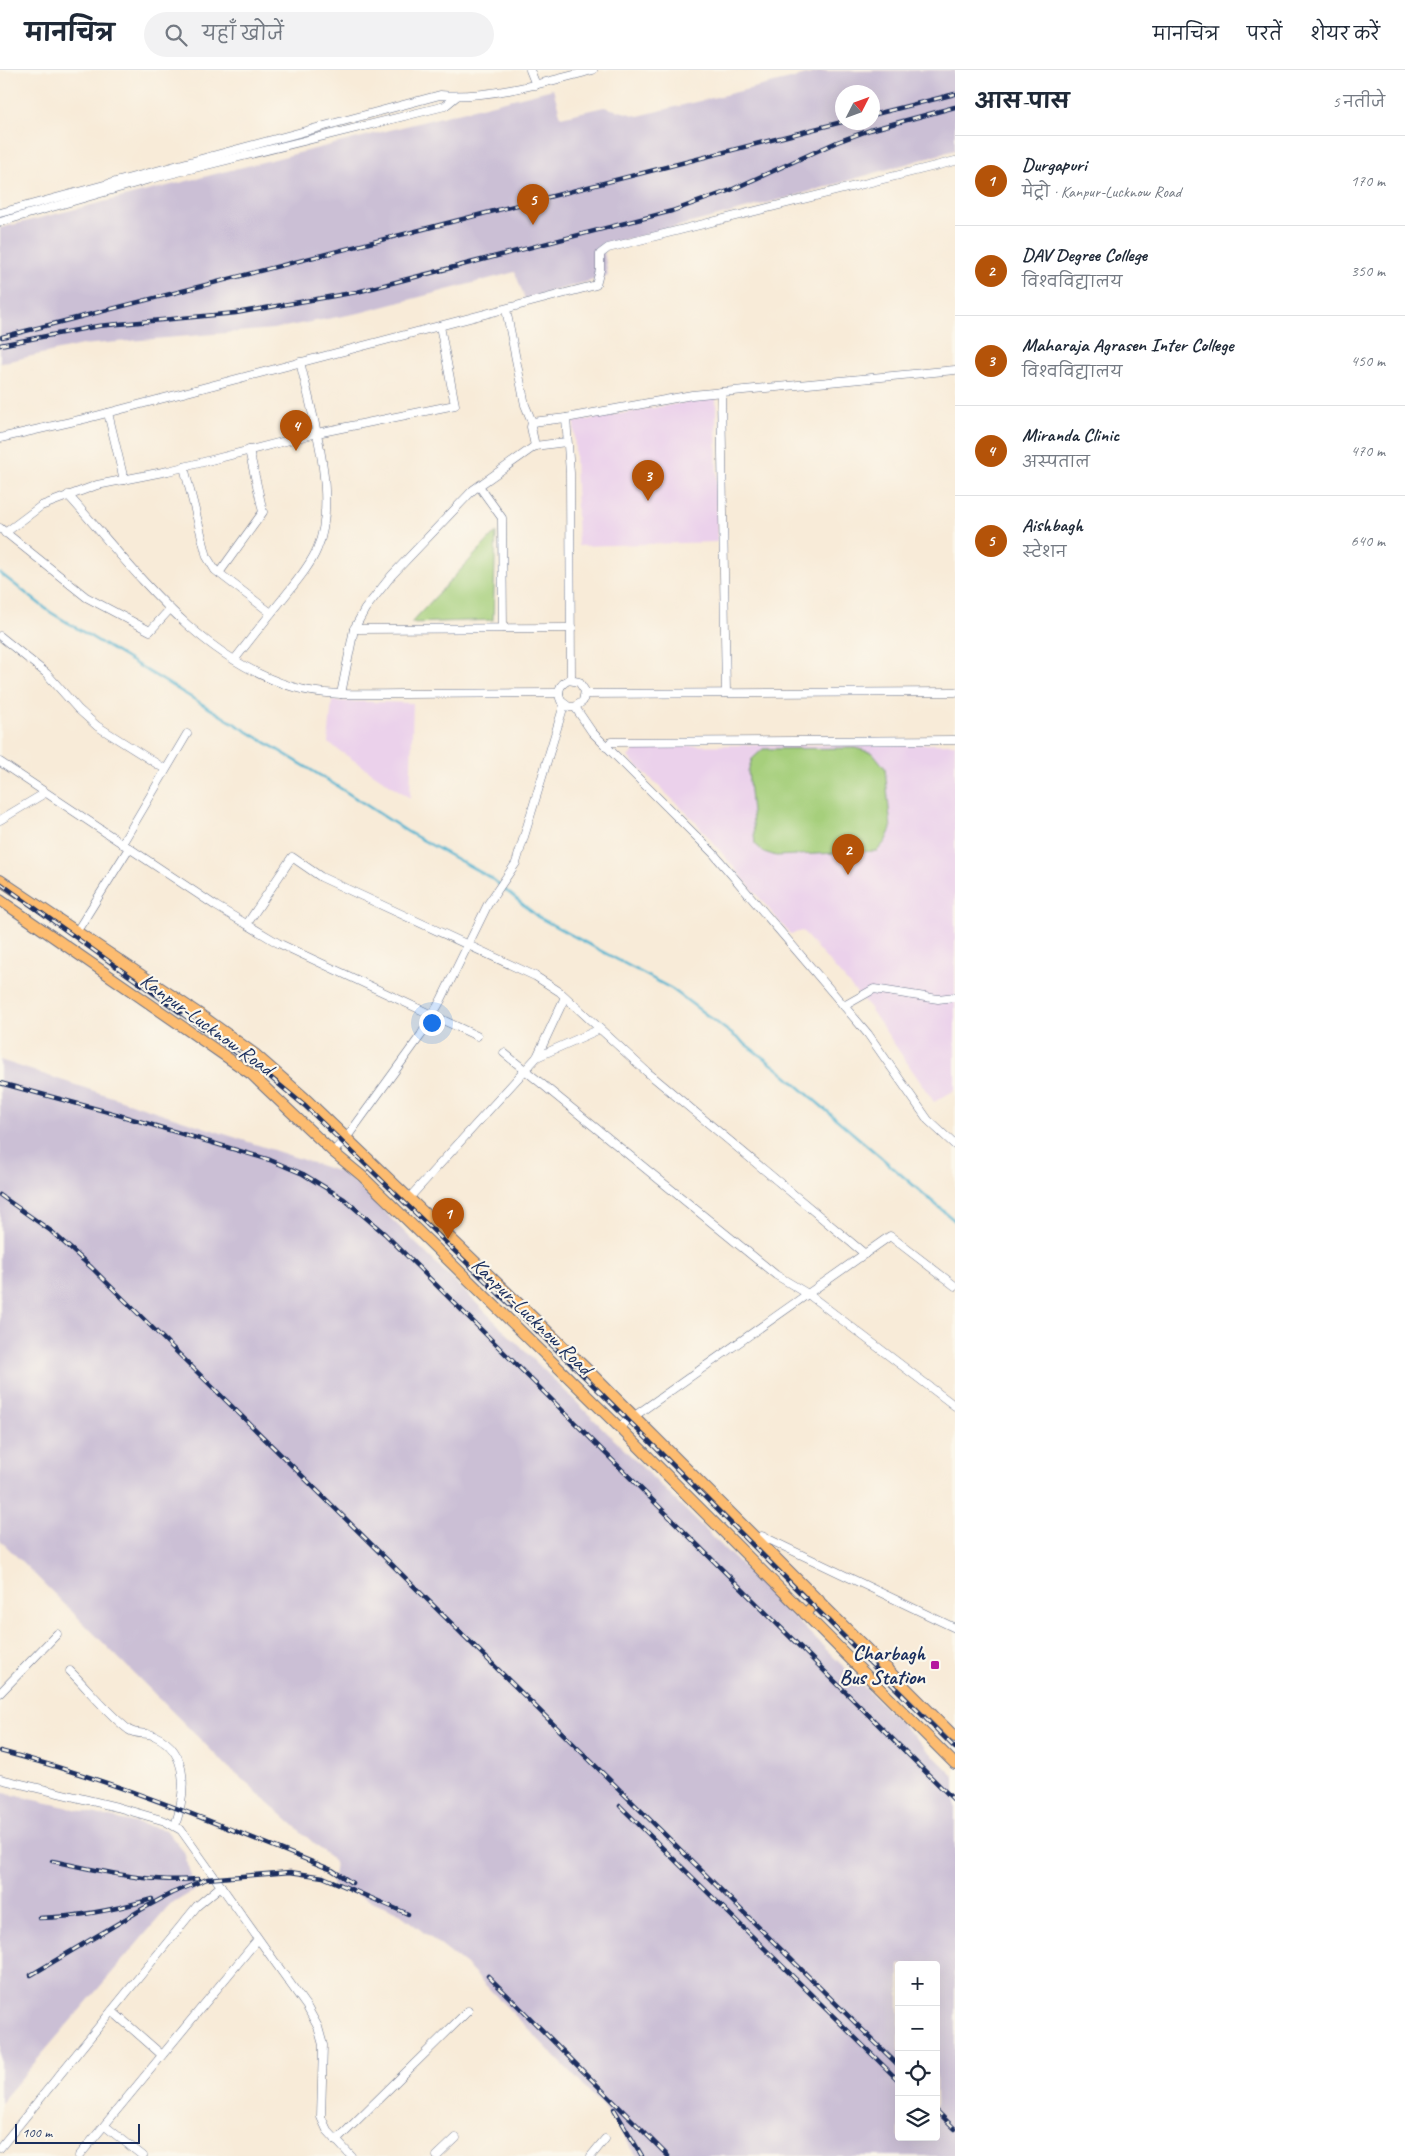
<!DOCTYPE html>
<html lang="hi">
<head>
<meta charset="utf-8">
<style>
	:root { --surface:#fff; --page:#f2f2f3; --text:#1f2937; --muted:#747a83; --line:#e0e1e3; --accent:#b45309 }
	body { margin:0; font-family:Caveat,"Playpen Sans Deva",sans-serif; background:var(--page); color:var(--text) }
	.controls { position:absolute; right:15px; bottom:15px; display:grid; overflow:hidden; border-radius:5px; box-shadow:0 5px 20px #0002 }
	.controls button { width:45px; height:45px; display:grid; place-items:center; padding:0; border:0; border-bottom:1px solid var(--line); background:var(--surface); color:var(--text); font:25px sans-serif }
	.compass { position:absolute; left:835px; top:15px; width:45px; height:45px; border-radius:50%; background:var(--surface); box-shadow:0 5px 20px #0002; rotate:48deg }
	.scale { position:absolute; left:15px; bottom:12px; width:125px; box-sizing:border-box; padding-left:5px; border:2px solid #1b2f5e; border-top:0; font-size:14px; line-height:18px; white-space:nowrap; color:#1b2f5e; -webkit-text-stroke:4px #fbf7ec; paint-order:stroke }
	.you { position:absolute; left:431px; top:952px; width:18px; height:18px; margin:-12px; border:4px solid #fff; border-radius:50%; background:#1a73e8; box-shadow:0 0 0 8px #1a73e833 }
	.badge { display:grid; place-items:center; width:32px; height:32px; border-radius:50%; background:var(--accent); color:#fff; font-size:16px; font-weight:700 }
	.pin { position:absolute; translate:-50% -41px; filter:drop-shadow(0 1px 2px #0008) }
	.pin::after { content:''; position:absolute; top:26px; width:18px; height:15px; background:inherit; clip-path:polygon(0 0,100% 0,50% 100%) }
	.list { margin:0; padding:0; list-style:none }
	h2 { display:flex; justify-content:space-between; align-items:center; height:65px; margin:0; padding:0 20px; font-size:21px }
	h2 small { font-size:16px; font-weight:400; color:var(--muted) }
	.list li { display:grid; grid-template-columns:32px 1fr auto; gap:15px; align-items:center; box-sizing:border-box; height:90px; padding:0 20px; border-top:1px solid var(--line) }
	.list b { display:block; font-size:19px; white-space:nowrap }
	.list p { margin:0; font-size:16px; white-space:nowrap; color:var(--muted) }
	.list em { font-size:16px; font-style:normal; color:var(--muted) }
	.icon { flex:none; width:28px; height:28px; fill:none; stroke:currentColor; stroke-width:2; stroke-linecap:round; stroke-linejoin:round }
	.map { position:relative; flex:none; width:955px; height:2086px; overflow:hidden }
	header { display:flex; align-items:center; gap:30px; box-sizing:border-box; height:70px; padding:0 25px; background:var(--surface); border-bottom:1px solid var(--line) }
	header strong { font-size:24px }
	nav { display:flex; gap:28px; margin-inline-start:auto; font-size:18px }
	.search { width:350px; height:45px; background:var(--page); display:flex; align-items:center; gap:12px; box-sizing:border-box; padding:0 18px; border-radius:28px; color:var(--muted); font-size:19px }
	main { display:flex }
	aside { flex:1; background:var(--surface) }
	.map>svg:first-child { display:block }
</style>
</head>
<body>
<header>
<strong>मानचित्र</strong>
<div class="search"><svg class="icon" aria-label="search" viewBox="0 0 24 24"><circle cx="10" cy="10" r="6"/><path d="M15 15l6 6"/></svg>यहाँ खोजें</div>
<nav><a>मानचित्र</a><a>परतें</a><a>शेयर करें</a></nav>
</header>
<main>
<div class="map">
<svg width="955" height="2086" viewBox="0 0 955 2086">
	<rect width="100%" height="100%" fill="#fbf7ec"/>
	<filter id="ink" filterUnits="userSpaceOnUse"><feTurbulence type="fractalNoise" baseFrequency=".02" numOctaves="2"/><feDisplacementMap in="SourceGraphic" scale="10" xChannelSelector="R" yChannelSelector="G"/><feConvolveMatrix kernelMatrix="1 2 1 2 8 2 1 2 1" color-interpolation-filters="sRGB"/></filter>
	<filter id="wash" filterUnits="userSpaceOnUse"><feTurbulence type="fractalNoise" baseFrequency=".0096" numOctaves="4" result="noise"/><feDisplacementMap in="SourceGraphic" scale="20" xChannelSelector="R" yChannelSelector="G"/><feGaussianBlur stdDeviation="1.12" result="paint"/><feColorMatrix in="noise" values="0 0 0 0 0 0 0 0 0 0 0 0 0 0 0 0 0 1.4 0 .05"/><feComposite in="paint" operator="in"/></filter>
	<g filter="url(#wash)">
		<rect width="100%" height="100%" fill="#f8ebd8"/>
		<!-- built -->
		<g fill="#ebd1eb">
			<polygon points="716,327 717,472 578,476 574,352"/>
			<polygon points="332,631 413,633 410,728 328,673"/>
			<polygon points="955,674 955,1020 934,1032 869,937 802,861 790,864 694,750 628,687 639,676"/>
		</g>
		<!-- industrial -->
		<g fill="#cbbfd5" fill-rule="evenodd">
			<path d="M955,0V80L794,126L603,176L608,206L525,229L515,202L359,243L273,259L82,275L0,293V158L553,19L561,47L604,37L638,46L823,1ZM842,22H872V52H842Z"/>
			<path d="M0,990L346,1104L955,1707V2086H637L606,2039L466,1895L396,1841L332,1815L335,1792L228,1697L0,1470ZM899,1895H936V2067H899Z"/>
			<polygon points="0,1722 166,1760 184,1782 195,1820 170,1835 0,2033"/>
		</g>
		<!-- green -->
		<g fill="#a6cf7b" stroke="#607f6c">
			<polygon points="496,462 493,550 411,553"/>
			<polygon points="855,678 873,683 885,698 891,759 885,772 877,781 776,786 764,782 755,774 748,701 752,689 763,679"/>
		</g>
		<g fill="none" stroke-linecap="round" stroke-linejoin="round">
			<!-- stream -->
			<polyline stroke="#52b3d0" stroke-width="2.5" points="0,503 50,542 326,709 408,762 491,808 538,847 672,919 777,998 955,1151"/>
		</g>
	</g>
	<g filter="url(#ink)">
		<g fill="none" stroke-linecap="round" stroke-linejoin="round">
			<defs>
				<g id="minor">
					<polyline points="530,0 536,15"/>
					<path d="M0,143L440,25C487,29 547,12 593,0"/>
					<polyline points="0,152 150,109 445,36 457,26"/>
					<polyline points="506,239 525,335 532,352 531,357 535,376"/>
					<polyline points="721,322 726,623"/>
					<polyline points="108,343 124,410"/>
					<polyline points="566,348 570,403 571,610"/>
					<polyline points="532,352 566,348 692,325 955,300"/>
					<polyline points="0,368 88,348 596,215 600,200 600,184 608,178 955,91"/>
					<polyline points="184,397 207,487 215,500 271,543"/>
					<polyline points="479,416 502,448 503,558"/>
					<path d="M68,425C133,497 196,588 293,617C326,627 369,624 403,624C455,624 507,623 559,623"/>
					<polyline points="0,458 86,527 150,561 170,539"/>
					<polyline points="5,463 41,436 97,415 168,401 317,363 455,335 440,256"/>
					<polyline points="219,503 263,442 249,380"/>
					<polyline points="354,559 572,558"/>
					<polyline points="0,566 46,603 78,639 97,656 165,699"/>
					<path d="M235,589C251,568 268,547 285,526C296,512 310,496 317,479C339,430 312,342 300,292"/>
					<polyline points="341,624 354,559 365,539 392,505 473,420 535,376 566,372"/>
					<polyline points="585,624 955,622"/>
					<path d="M575,637L583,631L585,621L579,612L569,610C559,614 557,622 561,631L569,637H575L592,662L713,783L868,964L928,1050L955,1075"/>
					<polyline points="606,677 611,672 955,670"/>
					<polyline points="0,692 216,836 278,873 477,966"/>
					<polyline points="0,750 45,723"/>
					<polyline points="122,774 187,664"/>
					<polyline points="247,854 292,787 321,807 535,906 560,922 647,1002 865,1184"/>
					<polyline points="77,861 129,778"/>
					<polyline points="844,936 874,919 938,929 955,927"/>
					<polyline points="504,983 776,1205 808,1224 955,1336"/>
					<polyline points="537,987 600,959"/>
					<polyline points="333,1082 347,1067 421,965 441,930 488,834 516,793 564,635"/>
					<polyline points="410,1127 537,987 565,927"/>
					<polyline points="619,1357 890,1166 955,1216"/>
					<polyline points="757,1468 762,1466 955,1558"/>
					<path d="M70,1601C89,1620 108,1644 129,1660C136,1665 147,1662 155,1666C191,1682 185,1726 175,1756"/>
					<polyline points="0,1623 57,1564"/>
					<polyline points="0,1709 117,1737 165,1751 181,1760 307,1937 318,1957 323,1975 321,2047 327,2060 351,2086"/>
					<polyline points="112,1941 162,1985"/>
					<polyline points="105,2056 143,2086"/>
					<polyline points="336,2071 468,1941"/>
					<polyline points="0,2078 197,1836 221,1816"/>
					<polyline points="79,2086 258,1869"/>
					<polyline points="437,2086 456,2068"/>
					<polyline points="591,2086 605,2069"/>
				</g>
				<g id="major">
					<polyline points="0,810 201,945 255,984 305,1028 591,1303 955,1667"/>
					<polyline points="0,830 251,1004 333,1082 362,1106 619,1357 955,1694"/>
					<polyline points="805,1544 819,1530"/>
					<polyline points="873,1612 887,1598"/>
				</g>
			</defs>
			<!-- minor casing -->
			<use href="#minor" stroke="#687189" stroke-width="9"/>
			<!-- major casing -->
			<use href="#major" stroke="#687189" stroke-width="12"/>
			<!-- minor -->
			<use href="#minor" stroke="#fff" stroke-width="8"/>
			<!-- major -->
			<use href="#major" stroke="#fdbc70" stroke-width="10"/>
			<defs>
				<g id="rail">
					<polyline points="872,45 955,24"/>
					<polyline points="2,267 842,52"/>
					<polyline points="0,275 98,256 236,243 357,222 672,141 731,120 837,72 870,60 955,37"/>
					<polyline points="0,813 270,1007 305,1036 600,1322 955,1678"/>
					<polyline points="0,1013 112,1043 270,1090 303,1104 344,1129 385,1164 955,1731"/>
					<polyline points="0,1125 51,1161 92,1198 899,1996"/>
					<path d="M0,1681C114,1710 223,1756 332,1800L352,1813"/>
					<polyline points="620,1736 899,2011"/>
					<path d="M52,1791C100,1801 148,1813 198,1809"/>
					<path d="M39,1848C79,1847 114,1840 152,1829"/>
					<polyline points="31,1905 144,1838 172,1823 207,1809 290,1802 323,1807 408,1844"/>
					<polyline points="488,1906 668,2086"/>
					<polyline points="614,2039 642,2086"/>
					<polyline points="936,2040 955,2059"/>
				</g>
			</defs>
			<!-- rail casing -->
			<use href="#rail" stroke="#1b2f5e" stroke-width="4.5"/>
			<!-- rail -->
			<use href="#rail" stroke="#fbf7ec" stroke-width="2.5" stroke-dasharray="8" stroke-linecap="butt"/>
		</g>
	</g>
	<!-- markers -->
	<rect fill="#b5179e" stroke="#fbf7ec" stroke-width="2" x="930" y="1590" width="10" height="10" rx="2.5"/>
	<g text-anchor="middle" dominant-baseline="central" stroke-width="4.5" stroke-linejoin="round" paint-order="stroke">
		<!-- street labels -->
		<g font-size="21" fill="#1b2f5e" stroke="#fbf7ec">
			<text transform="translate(207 954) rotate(36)">Kanpur-Lucknow Road</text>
			<text transform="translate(532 1246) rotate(44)">Kanpur-Lucknow Road</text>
		</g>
		<!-- poi labels -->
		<g font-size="21" font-weight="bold" fill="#1b2f5e" stroke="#fbf7ec" text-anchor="end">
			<text x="925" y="1583">Charbagh<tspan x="925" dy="24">Bus Station</tspan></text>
		</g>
	</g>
</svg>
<div class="controls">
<button>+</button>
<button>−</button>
<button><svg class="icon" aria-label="locate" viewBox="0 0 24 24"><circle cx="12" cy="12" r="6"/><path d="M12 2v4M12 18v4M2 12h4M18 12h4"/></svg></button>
<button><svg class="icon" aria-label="layers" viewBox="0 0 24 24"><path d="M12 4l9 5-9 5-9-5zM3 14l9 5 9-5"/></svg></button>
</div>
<svg class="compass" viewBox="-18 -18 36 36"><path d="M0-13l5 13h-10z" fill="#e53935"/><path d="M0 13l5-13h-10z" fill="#747a83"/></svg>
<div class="scale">100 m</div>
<div class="you"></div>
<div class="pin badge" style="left:448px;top:1169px">1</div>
<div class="pin badge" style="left:848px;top:805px">2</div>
<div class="pin badge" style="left:648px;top:431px">3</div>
<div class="pin badge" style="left:296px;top:381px">4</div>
<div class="pin badge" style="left:533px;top:155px">5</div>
</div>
<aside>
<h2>आस-पास<small>5 नतीजे</small></h2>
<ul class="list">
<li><span class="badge">1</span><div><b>Durgapuri</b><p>मेट्रो · Kanpur-Lucknow Road</p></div><em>170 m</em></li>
<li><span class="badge">2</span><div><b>DAV Degree College</b><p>विश्वविद्यालय</p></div><em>350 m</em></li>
<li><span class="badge">3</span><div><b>Maharaja Agrasen Inter College</b><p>विश्वविद्यालय</p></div><em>450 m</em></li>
<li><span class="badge">4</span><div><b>Miranda Clinic</b><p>अस्पताल</p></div><em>470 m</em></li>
<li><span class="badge">5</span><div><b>Aishbagh</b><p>स्टेशन</p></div><em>640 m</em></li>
</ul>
</aside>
</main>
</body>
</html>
